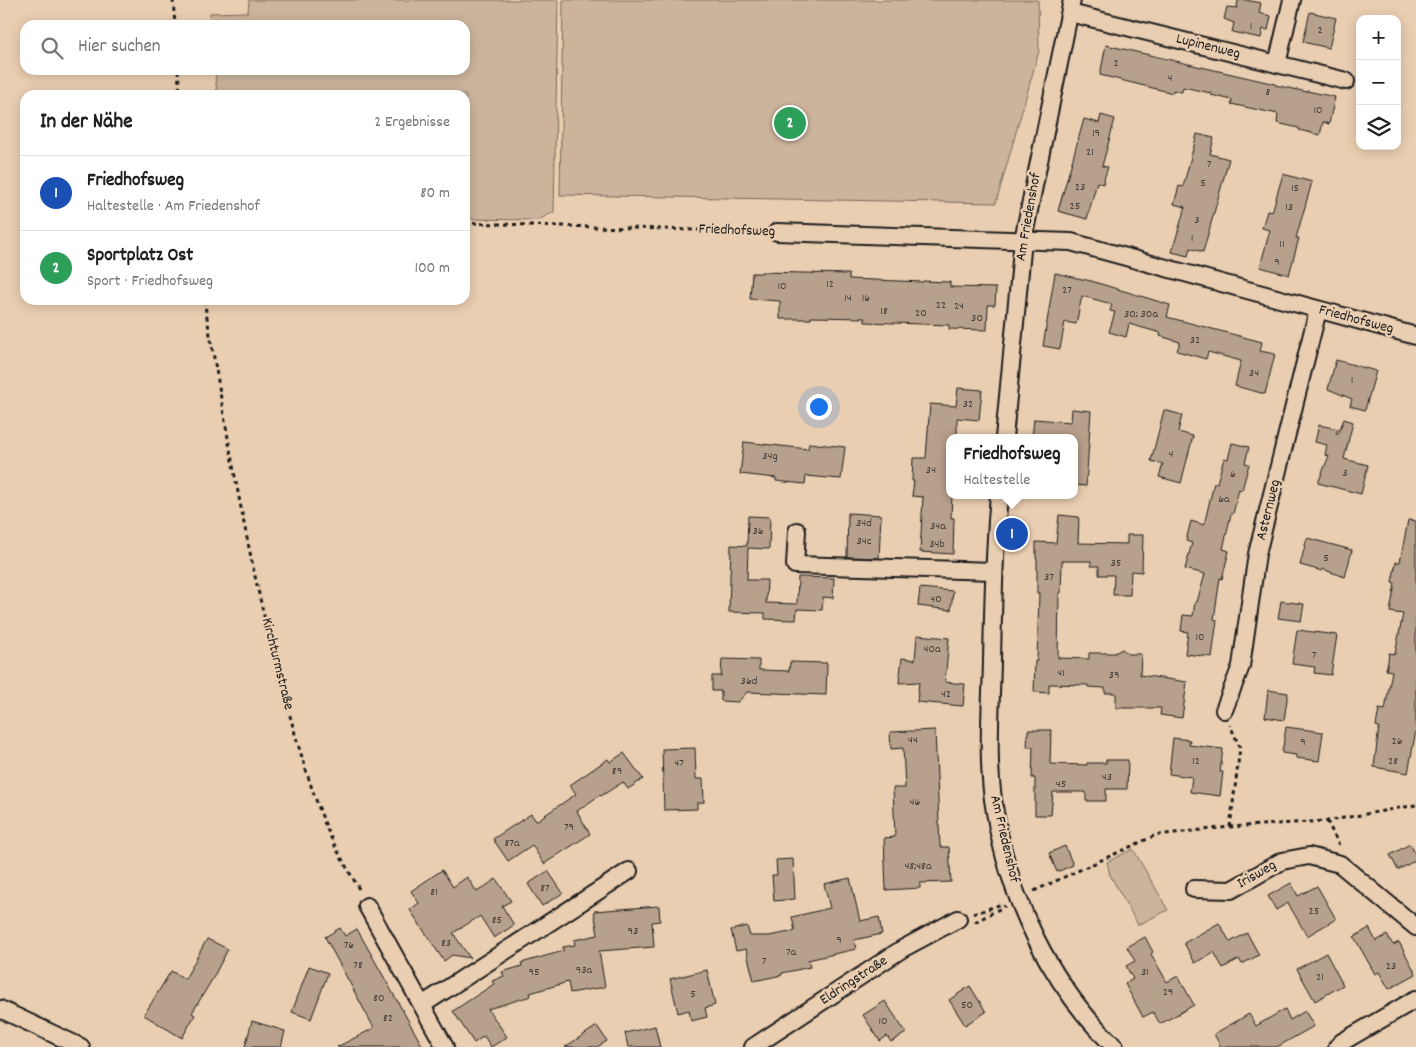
<!DOCTYPE html>
<html lang="de">
<head>
<meta charset="utf-8">
<style>
	:root { --surface:#fff; --page:#f6f6f6; --text:#202124; --muted:#757577; --line:#e0e0e0; --accent:#0b8043 }
	body { margin:0; font-family:Dekko,sans-serif; background:var(--page); color:var(--text) }
	.controls { position:absolute; right:15px; top:15px; display:grid; overflow:hidden; border-radius:10px; box-shadow:0 2px 12px #0003 }
	.controls button { width:45px; height:45px; display:grid; place-items:center; padding:0; border:0; border-bottom:1px solid var(--line); background:var(--surface); color:var(--text); font:25px sans-serif }
	.you { position:absolute; left:818px; top:406px; width:18px; height:18px; margin:-12px; border:4px solid #fff; border-radius:50%; background:#1a73e8; box-shadow:0 0 0 8px #1a73e833 }
	.badge { display:grid; place-items:center; width:32px; height:32px; border-radius:50%; background:var(--accent); color:#fff; font-size:16px; font-weight:700 }
	.pin { position:absolute; translate:-50% -50%; border:2px solid #fff; box-shadow:0 1px 5px #0006 }
	.popup { position:absolute; left:946px; top:434px; width:132px; height:65px; box-sizing:border-box; display:grid; place-content:center; border-radius:10px; background:var(--surface); filter:drop-shadow(0 1px 4px #0005); font-size:16px; white-space:nowrap; color:var(--muted) }
	.popup b { font-size:19px; color:var(--text) }
	.popup::after { content:''; position:absolute; left:50%; top:100%; margin-left:-10px; border:10px solid transparent; border-top-color:var(--surface) }
	.list { margin:0; padding:0; list-style:none }
	h2 { display:flex; justify-content:space-between; align-items:center; height:65px; margin:0; padding:0 20px; font-size:21px }
	h2 small { font-size:16px; font-weight:400; color:var(--muted) }
	.list li { display:grid; grid-template-columns:32px 1fr auto; gap:15px; align-items:center; box-sizing:border-box; height:75px; padding:0 20px; border-top:1px solid var(--line) }
	.list b { display:block; font-size:19px; white-space:nowrap }
	.list p { margin:0; font-size:16px; white-space:nowrap; color:var(--muted) }
	.list em { font-size:16px; font-style:normal; color:var(--muted) }
	.icon { flex:none; width:28px; height:28px; fill:none; stroke:currentColor; stroke-width:2; stroke-linecap:round; stroke-linejoin:round }
	.map { position:relative; flex:none; width:1416px; height:1047px; overflow:hidden }
	.search { position:absolute; background:var(--surface); box-shadow:0 2px 12px #0003; left:20px; top:20px; width:450px; height:55px; display:flex; align-items:center; gap:12px; box-sizing:border-box; padding:0 18px; border-radius:15px; color:var(--muted); font-size:19px }
	.panel { position:absolute; background:var(--surface); box-shadow:0 2px 12px #0003; left:20px; top:90px; width:450px; height:215px; border-radius:15px }
	.map>svg:first-child { display:block }
</style>
</head>
<body>
<div class="map">
<svg width="1416" height="1047" viewBox="0 0 1416 1047">
	<rect width="100%" height="100%" fill="#eaceb1"/>
	<filter id="ink" filterUnits="userSpaceOnUse"><feTurbulence type="fractalNoise" baseFrequency=".02" numOctaves="2"/><feDisplacementMap in="SourceGraphic" scale="10" xChannelSelector="R" yChannelSelector="G"/><feConvolveMatrix kernelMatrix="1 2 1 2 8 2 1 2 1" color-interpolation-filters="sRGB"/></filter>
	<g filter="url(#ink)">
		<!-- green -->
		<g fill="#ccb49c" stroke="#74685c">
			<polygon points="249,0 558,0 554,212 538,220 465,219 465,95 217,95 215,70 465,70 465,25 211,25 210,13 248,12"/>
			<polygon points="563,0 1038,0 1039,51 996,203 560,195"/>
			<polygon points="1133,849 1168,910 1138,925 1110,875 1107,862"/>
		</g>
		<!-- building -->
		<g fill="#b8a18c" stroke="#1c1c1c">
			<polygon points="1238,0 1246,0 1261,3 1259,13 1271,16 1268,30 1263,29 1261,38 1232,32 1234,23 1224,19 1227,7 1237,8"/>
			<polygon points="1310,12 1336,18 1329,48 1303,42"/>
			<polygon points="1106,45 1275,84 1275,85 1307,92 1307,91 1335,97 1329,124 1323,122 1320,135 1299,130 1299,128 1277,123 1278,114 1231,104 1232,100 1211,95 1211,93 1183,87 1182,92 1173,90 1173,93 1100,75"/>
			<polygon points="1101,115 1115,119 1102,166 1108,167 1105,176 1103,184 1097,182 1087,219 1058,211 1084,119 1099,123"/>
			<polygon points="1197,134 1214,138 1210,154 1229,159 1203,252 1190,248 1188,256 1172,252 1185,207 1174,204 1179,186 1183,187"/>
			<polygon points="1283,174 1312,182 1296,238 1299,238 1289,275 1260,267 1270,230 1262,228 1267,211 1272,212"/>
			<polygon points="761,272 849,274 849,279 923,282 923,281 950,282 950,287 996,288 995,305 988,305 987,330 949,329 949,325 865,322 865,318 811,317 811,319 780,319 780,301 750,299 752,273 761,273"/>
			<polygon points="1055,273 1091,281 1170,305 1167,317 1262,342 1260,351 1275,354 1265,394 1235,386 1241,361 1208,352 1206,359 1177,351 1180,342 1160,336 1161,333 1129,324 1126,337 1109,332 1115,312 1110,311 1112,304 1082,296 1076,324 1065,322 1060,349 1043,346"/>
			<polygon points="1336,360 1376,371 1365,410 1350,406 1352,399 1328,389"/>
			<polygon points="958,388 982,390 979,420 957,418 957,438 950,438 950,495 952,495 951,518 954,518 953,554 920,552 923,497 912,496 914,481 912,481 913,458 926,458 930,404 956,406"/>
			<polygon points="1072,409 1091,411 1086,486 1074,485 1074,438 1032,438 1034,419 1071,422"/>
			<polygon points="1164,410 1182,415 1178,432 1193,436 1181,483 1159,477 1163,464 1151,461"/>
			<polygon points="1344,419 1353,422 1344,459 1368,465 1361,494 1318,483 1329,456 1325,455 1327,445 1315,442 1319,425 1338,429 1336,433 1338,434"/>
			<polygon points="744,442 808,449 809,443 845,447 841,479 806,476 805,484 776,481 776,478 740,474"/>
			<polygon points="1232,443 1249,447 1245,463 1249,464 1242,490 1239,489 1233,514 1231,514 1223,549 1229,551 1222,579 1220,578 1214,619 1217,620 1212,657 1185,654 1188,632 1181,631 1183,615 1193,616 1195,602 1197,602 1205,574 1185,569 1192,543 1186,541 1191,521 1204,525 1214,483 1217,483 1224,458 1228,459"/>
			<polygon points="848,513 881,515 879,558 847,557"/>
			<polygon points="1059,515 1079,517 1078,543 1127,544 1127,535 1143,535 1142,572 1131,571 1130,595 1113,595 1114,575 1099,575 1099,566 1091,566 1091,561 1062,561 1061,593 1059,593 1058,658 1089,659 1089,653 1115,653 1122,649 1128,654 1141,654 1140,675 1187,682 1182,718 1160,715 1161,708 1116,708 1116,693 1105,693 1105,688 1088,687 1088,685 1049,684 1049,693 1034,692 1035,661 1037,661 1039,593 1037,593 1037,559 1036,558 1036,542 1056,543"/>
			<polygon points="748,516 770,517 769,549 748,548 747,580 767,580 766,603 797,604 798,577 834,578 833,598 823,597 822,610 797,609 796,620 765,619 765,613 729,612 731,545 747,546"/>
			<polygon points="1408,520 1416,521 1416,730 1408,773 1374,767 1379,727 1376,726 1379,709 1385,710 1392,671 1386,670 1388,661 1389,653 1395,654 1403,614 1390,612 1395,583 1392,582 1396,562 1400,562"/>
			<polygon points="1307,538 1352,550 1345,577 1322,569 1322,571 1300,565"/>
			<polygon points="920,588 953,591 951,610 918,606"/>
			<polygon points="1281,601 1304,604 1301,621 1278,618"/>
			<polygon points="1297,630 1337,635 1331,675 1314,673 1315,667 1292,664"/>
			<polygon points="917,635 949,638 945,682 965,684 963,706 917,702 919,682 899,683 902,658 915,660"/>
			<polygon points="722,659 759,660 759,670 789,671 790,662 827,663 826,695 747,692 738,702 721,701 721,691 712,691 712,676 721,676"/>
			<polygon points="1268,690 1288,693 1284,720 1265,717"/>
			<polygon points="1286,727 1323,732 1319,761 1296,758 1296,755 1282,753"/>
			<polygon points="935,730 940,847 949,847 951,882 920,883 920,888 886,890 884,838 895,837 893,788 905,788 903,748 891,749 890,732"/>
			<polygon points="1028,730 1051,730 1050,764 1087,765 1087,763 1106,763 1106,760 1128,760 1127,789 1106,789 1106,801 1086,801 1086,792 1053,792 1051,815 1035,815 1035,778 1032,778 1033,747 1027,747"/>
			<polygon points="1173,738 1190,740 1189,745 1223,749 1220,772 1223,772 1220,796 1190,792 1192,777 1169,774"/>
			<polygon points="695,748 696,779 703,779 704,802 697,803 697,809 664,810 662,749"/>
			<polygon points="624,753 643,779 628,789 623,782 601,796 600,795 577,811 590,834 544,864 532,845 508,861 493,839 531,814 536,821 576,794 570,785 608,759 610,762"/>
			<polygon points="1410,844 1416,855 1416,860 1398,870 1390,855"/>
			<polygon points="1065,846 1073,865 1057,872 1049,853"/>
			<polygon points="793,859 795,899 774,901 772,875 777,875 776,860"/>
			<polygon points="442,870 453,887 467,877 477,892 496,879 511,901 502,906 514,925 494,938 480,916 453,933 470,958 452,955 444,961 410,910 419,903 411,891"/>
			<polygon points="548,871 563,893 542,906 528,884"/>
			<polygon points="850,878 860,921 879,917 882,934 854,940 856,949 808,960 810,967 782,973 782,975 754,981 746,949 736,951 731,930 747,926 750,936 769,936 795,931 792,917 830,908 824,884"/>
			<polygon points="1291,883 1298,896 1317,886 1336,919 1307,936 1288,903 1276,910 1268,896"/>
			<polygon points="659,906 660,921 652,922 654,947 599,951 605,987 570,993 568,982 530,993 531,996 488,1009 507,1037 491,1047 484,1036 474,1043 453,1011 494,984 492,981 504,976 502,972 522,966 521,963 563,951 563,947 575,945 574,940 598,935 594,911"/>
			<polygon points="1219,923 1230,942 1247,933 1259,955 1242,964 1239,959 1223,968 1214,952 1195,963 1184,943"/>
			<polygon points="340,928 345,936 357,929 423,1047 337,1047 374,1028 325,937"/>
			<polygon points="1369,928 1376,941 1387,935 1393,945 1399,942 1416,974 1389,989 1379,972 1375,974 1354,937"/>
			<polygon points="1145,937 1153,952 1151,954 1167,982 1178,976 1194,1005 1160,1024 1153,1012 1143,1017 1125,984 1133,979 1126,966 1135,961 1127,947"/>
			<polygon points="207,939 228,949 213,978 192,1013 195,1015 182,1038 144,1015 171,971 185,979"/>
			<polygon points="1326,953 1343,985 1315,1001 1297,969"/>
			<polygon points="309,966 328,973 311,1019 292,1012"/>
			<polygon points="707,970 715,1005 705,1008 707,1017 691,1021 689,1010 678,1013 670,979"/>
			<polygon points="970,986 986,1012 965,1025 949,1000"/>
			<polygon points="885,1001 906,1033 891,1042 887,1036 880,1041 863,1015"/>
			<polygon points="1285,1009 1290,1020 1305,1011 1314,1026 1277,1047 1221,1047 1214,1034 1249,1014 1256,1026"/>
			<polygon points="252,1021 285,1031 281,1047 245,1047"/>
			<polygon points="597,1026 607,1041 597,1047 565,1047"/>
			<polygon points="655,1026 660,1047 628,1047 625,1033"/>
		</g>
		<g fill="none" stroke-linecap="round" stroke-linejoin="round">
			<defs>
				<g id="street">
					<polyline points="1070,13 1346,81"/>
					<polyline points="1277,64 1292,0"/>
					<polyline points="777,232 1071,242 1416,336"/>
					<polyline points="1004,438 1023,240 1072,0"/>
					<path d="M999,495C994,550 993,606 992,661C991,711 986,763 995,812C1009,899 1051,986 1115,1047"/>
					<polyline points="797,531 795,565 994,571"/>
					<polyline points="1224,710 1241,666 1257,554 1318,310"/>
					<polyline points="1194,889 1231,890 1282,861 1309,856 1340,864 1416,927"/>
					<polyline points="367,906 445,1047"/>
					<polyline points="422,1005 629,871"/>
					<polyline points="0,1009 81,1047"/>
					<polyline points="753,1047 902,949 958,919"/>
					<polyline points="1337,1047 1342,1042 1416,999"/>
				</g>
			</defs>
			<!-- street casing -->
			<use href="#street" stroke="#1c1c1c" stroke-width="20"/>
			<!-- path -->
			<g stroke="#1c1c1c" stroke-width="3" stroke-dasharray="4 4" stroke-linecap="butt">
				<polyline points="173,0 175,25"/>
				<polyline points="178,70 180,95"/>
				<polyline points="465,223 761,232"/>
				<path d="M204,300C227,432 248,565 284,694C296,738 308,781 325,824C334,847 348,869 360,891"/>
				<polyline points="1327,821 1339,845"/>
				<polyline points="1230,827 1240,748 1230,725"/>
				<polyline points="1034,891 1156,835 1230,827 1327,821 1416,805"/>
				<polyline points="973,914 1002,904"/>
				<polyline points="975,922 1005,906"/>
			</g>
			<!-- street -->
			<use href="#street" stroke="#eaceb1" stroke-width="16"/>
		</g>
	</g>
	<g text-anchor="middle" dominant-baseline="central" stroke-width="5" stroke-linejoin="round" paint-order="stroke">
		<!-- number labels -->
		<g font-size="12" fill="#433d38">
			<text x="1251" y="26">1</text>
			<text x="1320" y="30">2</text>
			<text x="1116" y="63">2</text>
			<text x="1170" y="78">4</text>
			<text x="1268" y="92">8</text>
			<text x="1318" y="110">10</text>
			<text x="1096" y="133">19</text>
			<text x="1090" y="152">21</text>
			<text x="1209" y="164">7</text>
			<text x="1203" y="183">5</text>
			<text x="1080" y="187">23</text>
			<text x="1295" y="188">15</text>
			<text x="1075" y="206">25</text>
			<text x="1289" y="207">13</text>
			<text x="1197" y="220">3</text>
			<text x="1192" y="238">1</text>
			<text x="1282" y="244">11</text>
			<text x="1277" y="262">9</text>
			<text x="830" y="284">12</text>
			<text x="782" y="286">10</text>
			<text x="1067" y="290">27</text>
			<text x="848" y="298">14</text>
			<text x="866" y="298">16</text>
			<text x="941" y="305">22</text>
			<text x="959" y="306">24</text>
			<text x="884" y="311">18</text>
			<text x="921" y="313">20</text>
			<text x="1141" y="314">30; 30a</text>
			<text x="977" y="318">30</text>
			<text x="1195" y="340">32</text>
			<text x="1254" y="373">34</text>
			<text x="1352" y="380">1</text>
			<text x="968" y="404">32</text>
			<text x="1171" y="454">4</text>
			<text x="770" y="456">34g</text>
			<text x="931" y="470">34</text>
			<text x="1345" y="473">3</text>
			<text x="1233" y="474">6</text>
			<text x="1224" y="499">6a</text>
			<text x="864" y="523">34d</text>
			<text x="938" y="526">34a</text>
			<text x="758" y="531">36</text>
			<text x="864" y="541">34c</text>
			<text x="937" y="544">34b</text>
			<text x="1326" y="558">5</text>
			<text x="1116" y="563">35</text>
			<text x="1049" y="577">37</text>
			<text x="936" y="599">40</text>
			<text x="1200" y="637">10</text>
			<text x="932" y="649">40a</text>
			<text x="1314" y="655">7</text>
			<text x="1061" y="673">41</text>
			<text x="1114" y="675">39</text>
			<text x="749" y="681">36d</text>
			<text x="946" y="694">42</text>
			<text x="913" y="740">44</text>
			<text x="1397" y="741">26</text>
			<text x="1303" y="742">9</text>
			<text x="1196" y="761">12</text>
			<text x="1393" y="761">28</text>
			<text x="679" y="763">47</text>
			<text x="617" y="771">89</text>
			<text x="1107" y="777">43</text>
			<text x="1061" y="784">45</text>
			<text x="915" y="802">46</text>
			<text x="569" y="827">79</text>
			<text x="512" y="843">87a</text>
			<text x="918" y="866">48;48a</text>
			<text x="545" y="888">87</text>
			<text x="434" y="892">81</text>
			<text x="1314" y="911">25</text>
			<text x="497" y="920">85</text>
			<text x="633" y="931">93</text>
			<text x="839" y="940">9</text>
			<text x="446" y="943">83</text>
			<text x="349" y="945">76</text>
			<text x="791" y="952">7a</text>
			<text x="764" y="961">7</text>
			<text x="358" y="965">78</text>
			<text x="1391" y="966">23</text>
			<text x="584" y="970">93a</text>
			<text x="534" y="972">95</text>
			<text x="1145" y="972">31</text>
			<text x="1320" y="977">21</text>
			<text x="1168" y="992">29</text>
			<text x="693" y="994">5</text>
			<text x="379" y="998">80</text>
			<text x="967" y="1005">50</text>
			<text x="388" y="1018">82</text>
			<text x="883" y="1021">10</text>
		</g>
		<!-- street labels -->
		<g font-size="15" fill="#1c1c1c" stroke="#eaceb1">
			<text transform="translate(1208 47) rotate(14)">Lupinenweg</text>
			<text transform="translate(1029 217) rotate(-80)">Am Friedenshof</text>
			<text transform="translate(737 231) rotate(2)">Friedhofsweg</text>
			<text transform="translate(1356 320) rotate(15)">Friedhofsweg</text>
			<text transform="translate(1269 510) rotate(-76)">Asternweg</text>
			<text transform="translate(277 664) rotate(76)">Kirchturmstraße</text>
			<text transform="translate(1004 839) rotate(77)">Am Friedenshof</text>
			<text transform="translate(1257 875) rotate(-30)">Irisweg</text>
			<text transform="translate(854 981) rotate(-33)">Eldringstraße</text>
		</g>
	</g>
</svg>
<div class="controls">
<button>+</button>
<button>−</button>
<button><svg class="icon" aria-label="layers" viewBox="0 0 24 24"><path d="M12 4l9 5-9 5-9-5zM3 14l9 5 9-5"/></svg></button>
</div>
<div class="you"></div>
<div class="pin badge" style="left:1012px;top:534px;background:#1a4fb4">1</div>
<div class="popup"><b>Friedhofsweg</b>Haltestelle</div>
<div class="pin badge" style="left:790px;top:123px;background:#2e9e5b">2</div>
<div class="search"><svg class="icon" aria-label="search" viewBox="0 0 24 24"><circle cx="10" cy="10" r="6"/><path d="M15 15l6 6"/></svg>Hier suchen</div>
<section class="panel">
<h2>In der Nähe<small>2 Ergebnisse</small></h2>
<ul class="list">
<li><span class="badge" style="background:#1a4fb4">1</span><div><b>Friedhofsweg</b><p>Haltestelle · Am Friedenshof</p></div><em>80 m</em></li>
<li><span class="badge" style="background:#2e9e5b">2</span><div><b>Sportplatz Ost</b><p>Sport · Friedhofsweg</p></div><em>100 m</em></li>
</ul>
</section>
</div>
</body>
</html>
